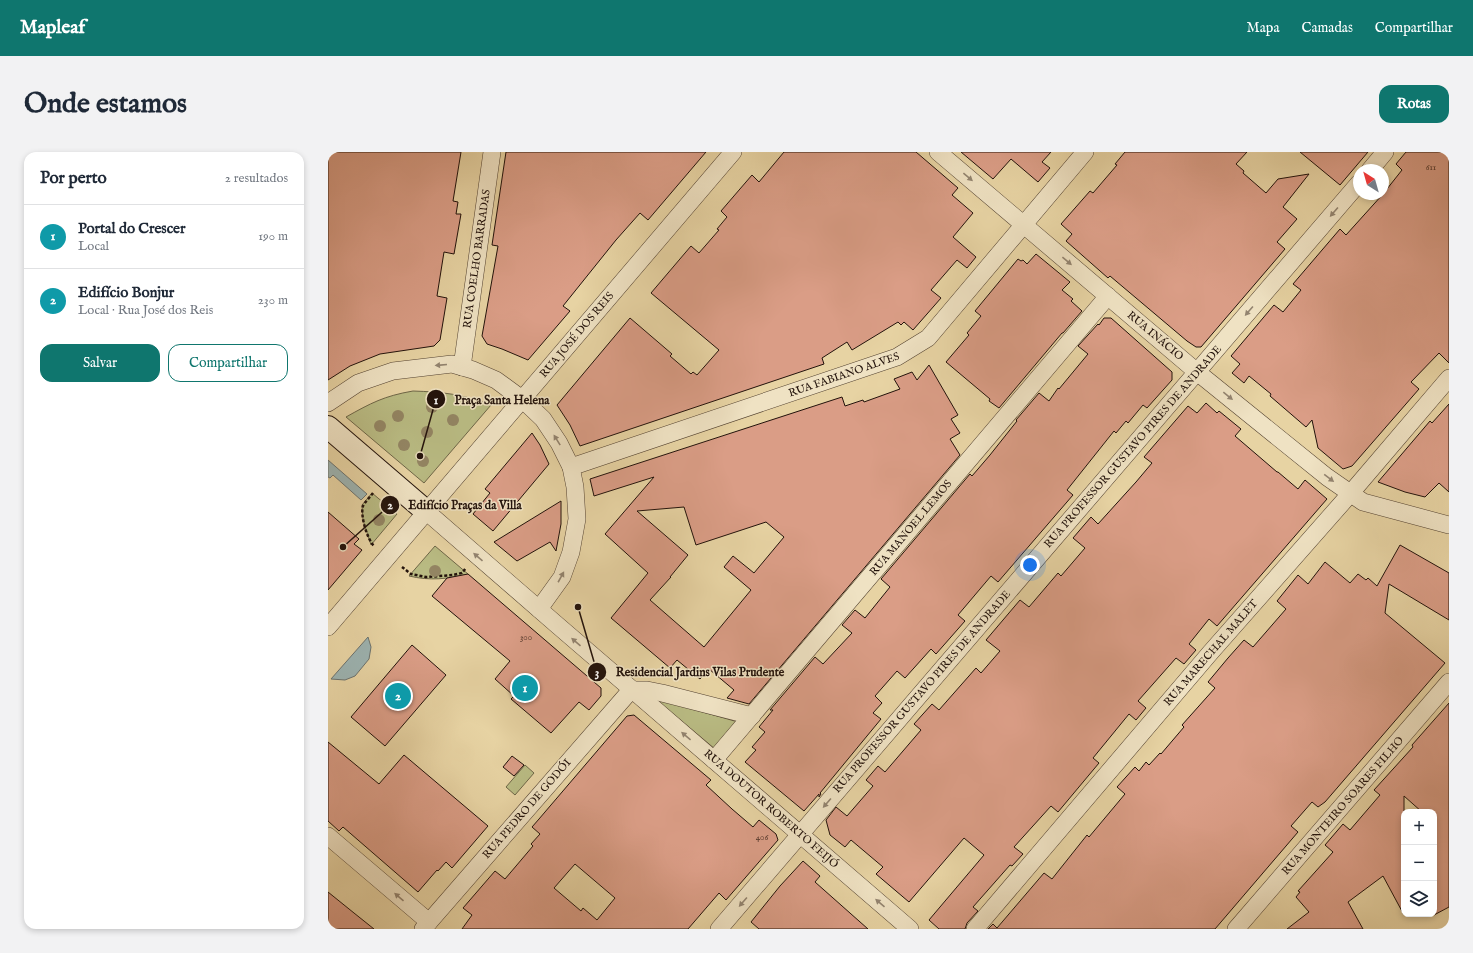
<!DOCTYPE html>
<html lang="pt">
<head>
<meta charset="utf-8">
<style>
	:root { --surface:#fff; --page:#f2f2f3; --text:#1f2937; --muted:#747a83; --line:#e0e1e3; --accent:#0f766e }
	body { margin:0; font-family:"IM FELL English",serif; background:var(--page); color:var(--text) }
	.controls { position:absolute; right:12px; bottom:12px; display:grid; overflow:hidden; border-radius:8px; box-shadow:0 2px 6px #0003 }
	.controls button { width:36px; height:36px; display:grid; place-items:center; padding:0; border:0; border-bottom:1px solid var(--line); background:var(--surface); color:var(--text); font:20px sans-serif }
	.compass { position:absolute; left:1025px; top:12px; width:36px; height:36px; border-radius:50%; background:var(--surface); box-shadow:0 2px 6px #0003; rotate:323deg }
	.you { position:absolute; left:702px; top:413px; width:14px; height:14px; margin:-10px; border:3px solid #fff; border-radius:50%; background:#1a73e8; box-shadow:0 0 0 6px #1a73e833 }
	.badge { display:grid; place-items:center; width:26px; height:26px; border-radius:50%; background:var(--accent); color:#fff; font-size:13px; font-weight:700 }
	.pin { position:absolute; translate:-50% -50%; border:2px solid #fff; box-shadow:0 1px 4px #0006 }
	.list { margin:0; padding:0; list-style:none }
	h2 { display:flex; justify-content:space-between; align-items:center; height:52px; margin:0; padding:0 16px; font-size:17px }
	h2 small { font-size:13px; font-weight:400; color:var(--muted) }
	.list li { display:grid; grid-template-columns:26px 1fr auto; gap:12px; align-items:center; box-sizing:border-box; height:64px; padding:0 16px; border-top:1px solid var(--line) }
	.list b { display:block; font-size:15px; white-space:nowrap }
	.list p { margin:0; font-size:13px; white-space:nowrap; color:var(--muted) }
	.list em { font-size:13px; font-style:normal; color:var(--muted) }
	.actions { display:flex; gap:8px; padding:12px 16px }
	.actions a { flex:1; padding:9px 0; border:1px solid var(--accent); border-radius:12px; text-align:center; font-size:14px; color:var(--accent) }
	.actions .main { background:var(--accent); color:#fff }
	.icon { flex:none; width:22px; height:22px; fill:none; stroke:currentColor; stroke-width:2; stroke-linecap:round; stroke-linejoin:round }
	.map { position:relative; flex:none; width:1121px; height:777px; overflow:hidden; border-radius:12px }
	header { display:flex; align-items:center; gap:24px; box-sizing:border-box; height:56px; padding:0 20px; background:var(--accent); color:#fff }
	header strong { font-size:19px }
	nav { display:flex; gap:22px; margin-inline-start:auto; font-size:14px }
	.intro { display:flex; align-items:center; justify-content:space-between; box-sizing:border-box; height:96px; padding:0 24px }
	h1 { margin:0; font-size:28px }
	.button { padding:10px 18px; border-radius:12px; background:var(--accent); color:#fff; font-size:14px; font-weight:700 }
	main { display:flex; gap:24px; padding:0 24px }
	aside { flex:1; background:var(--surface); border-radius:12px; box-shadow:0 2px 6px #0003 }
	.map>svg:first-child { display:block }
</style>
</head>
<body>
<header>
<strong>Mapleaf</strong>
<nav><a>Mapa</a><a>Camadas</a><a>Compartilhar</a></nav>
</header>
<div class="intro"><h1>Onde estamos</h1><a class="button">Rotas</a></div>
<main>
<aside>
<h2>Por perto<small>2 resultados</small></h2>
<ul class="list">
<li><span class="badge" style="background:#0f9aa8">1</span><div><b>Portal do Crescer</b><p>Local</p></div><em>190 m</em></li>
<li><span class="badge" style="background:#0f9aa8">2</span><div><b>Edifício Bonjur</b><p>Local · Rua José dos Reis</p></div><em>230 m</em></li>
</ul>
<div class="actions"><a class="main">Salvar</a><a>Compartilhar</a></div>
</aside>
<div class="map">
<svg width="1121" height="777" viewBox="0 0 1121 777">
	<rect width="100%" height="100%" fill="#e7d3a3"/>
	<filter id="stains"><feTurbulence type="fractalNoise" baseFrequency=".005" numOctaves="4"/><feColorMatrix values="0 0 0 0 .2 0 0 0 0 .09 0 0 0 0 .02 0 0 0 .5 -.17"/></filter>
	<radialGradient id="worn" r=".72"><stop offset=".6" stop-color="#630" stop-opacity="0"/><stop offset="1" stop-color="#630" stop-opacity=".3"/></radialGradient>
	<!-- green -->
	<g fill="#b9bb83" stroke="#6e6647">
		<path d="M85,239C115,240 134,242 163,253L96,331L18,265C43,251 56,244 85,239Z"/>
		<polygon points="44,341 69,362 43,393 35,368 34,353"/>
		<path d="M107,394L140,422C120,427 102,429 81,424Z"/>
		<polygon points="326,546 410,570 387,597"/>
		<polygon points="197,613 206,621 187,643 178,635"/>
	</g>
	<!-- water -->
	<g fill="#9db4b2" stroke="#6c736f">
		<polygon points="0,308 39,342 33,348 5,323 2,326 0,325"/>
		<polygon points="40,485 43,495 41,507 27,524 17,528 3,527"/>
	</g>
	<!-- building -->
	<g fill="#da9d86" stroke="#22120b" fill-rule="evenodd">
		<polygon points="0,0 133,0 125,49 130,50 128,62 133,62 126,102 116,100 109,144 119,146 112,188 106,194 52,202 22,214 0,228"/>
		<polygon points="178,0 378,0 320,68 312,61 288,88 235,154 242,159 200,208 174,197 159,192 154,184 170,94 164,93"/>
		<polygon points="456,0 588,0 630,36 624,43 645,61 625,85 648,105 639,116 629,108 603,138 613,146 585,178 576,170 573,173 570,170 524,198 519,190 494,206 496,212 252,294 242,273 229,253 302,166 344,202 342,204 363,222 365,220 369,223 391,198 323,141 363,94 371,101 391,78 389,77 399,65 393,59 424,23 431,30"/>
		<polygon points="633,0 723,0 714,10 722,16 710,30 683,7 665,27"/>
		<polygon points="797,0 919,0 908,12 916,19 915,21 938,41 950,27 981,22 955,55 969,67 949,90 957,97 873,195 868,195 859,189 782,124 780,126 738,89 744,82 733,72 762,39 765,41 789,13 787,12"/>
		<polygon points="972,0 1040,0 1012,33"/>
		<polygon points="1078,0 1121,0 1121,211 1111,201 1083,230 1091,237 1024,314 1015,317 990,296 984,268 978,275 942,244 943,242 921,224 916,231 904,221 912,212 903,204 946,153 955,160 973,138 965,132 1012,77 1018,83 1055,42 1074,18 1068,12"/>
		<polygon points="708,102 742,130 734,138 745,147 743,149 754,159 735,181 734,181 671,256 661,249 662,247 618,210 641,183 639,181 653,164 647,159 690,107 693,109 695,108 699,112"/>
		<polygon points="776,166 783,166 844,220 844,228 819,256 815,253 800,271 798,269 788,281 786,279 739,338 745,343 670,430 663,424 630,463 637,469 608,502 603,497 577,526 569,519 547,544 554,551 545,561 553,567 492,641 493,642 491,645 491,642 476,659 417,610 428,598 424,595 437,580 431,575 445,558 442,558 487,505 495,512 524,481 514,473 527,458 537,466 562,435 553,427 642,322 644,324 662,303 689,269 688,268 711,241 721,249 730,236 731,237 760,202 750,194 770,172 771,173"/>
		<path d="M601,213L630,263L623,267L632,281L622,287L632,303L421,552L399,546L406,538L381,517L372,527L349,508L342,516L283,466L320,421L277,382L326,325L266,344L262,327L514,245L517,254L535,248L536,250L572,237L566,227L584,220L589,228ZM356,355L368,393L438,370L456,385L426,421L405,404L396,415L423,438L376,495L322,448L343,425H342L360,403L309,359Z"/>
		<polygon points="878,251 889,261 891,259 913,277 907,284 949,320 950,320 970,337 977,328 999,347 889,474 881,467 861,492 868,498 856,512 848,506 810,549 818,556 808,568 801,562 765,606 771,611 730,660 723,654 686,695 695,702 684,714 682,713 645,755 650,759 639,771 637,777 611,777 601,768 656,703 636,686 581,750 548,722 555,715 523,688 517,695 502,683 498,668 508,655 519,664 545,634 538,628 550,614 557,620 593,578 586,572 604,552 611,558 648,516 653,521 672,499 658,488 692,448 701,455 730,421 733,424 757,396 745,386 763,365 770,372 808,330 824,311 816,305 860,254 869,261"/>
		<polygon points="1121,252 1121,340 1111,331 1097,345 1077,340 1050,330 1102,269 1104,271"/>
		<polygon points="204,281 212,293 221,312 165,379 145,362 162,341 157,337"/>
		<polygon points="233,349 233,372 228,399 222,390 189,409 166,390"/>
		<polygon points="0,360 31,387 26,392 34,398 0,438"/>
		<polygon points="1072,393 1121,421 1121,468 1061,432 1057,461 1117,511 997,650 990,655 984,650 963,674 970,680 887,777 660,777 665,772 669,776 716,721 724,727 759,683 761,685 797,642 789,635 807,615 811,619 818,610 821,613 832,601 833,602 856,575 854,573 887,536 880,530 900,506 916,488 925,495 958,457 949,449 970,423 980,432 997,410 1022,431 1030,422 1038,428 1040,426 1049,434"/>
		<polygon points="140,422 273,536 273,544 261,558 251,550 223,581 183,547 186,544 167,527 182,509 104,444 119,426"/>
		<polygon points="84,493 118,523 57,594 23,565"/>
		<polygon points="1121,551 1121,755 1106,763 1106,660 1094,660 1076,644 1076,763 1055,724 1020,750 1035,777 959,777 981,760 968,745 972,740 970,739 1005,700 997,693 1015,672 1022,678 1052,643 1046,638 1085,595 1084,593"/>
		<path d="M306,563L383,628L378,633L404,657L425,675L431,668L448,682L450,688L398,748L391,741L360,777H134L144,763L135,756L167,719L177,727L205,694L203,692L212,682L204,675L211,667L299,564ZM247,712L287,746L269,768L255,756L253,759L226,736Z"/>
		<polygon points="0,590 51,632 76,603 160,674 124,716 118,710 110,719 109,718 90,740 15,675 11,679 0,669"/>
		<polygon points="184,604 196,613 186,624 175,615"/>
		<polygon points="475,709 492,724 487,730 540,777 431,777 423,770 452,734"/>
		<polygon points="0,740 26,761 46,777 0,777"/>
	</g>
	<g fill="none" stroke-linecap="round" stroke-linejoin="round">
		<defs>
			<g id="street">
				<polyline points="610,0 869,220 999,325 1035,350 1121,373"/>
				<polyline points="1042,18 1057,0"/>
				<polyline points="134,215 164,0"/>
				<polyline points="0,251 30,231 65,219 124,212 145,218 168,228 194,247 215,267 231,291 243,315 247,335 249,367 243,400 234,425 211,457"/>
				<polyline points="243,315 569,205 600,186 757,0"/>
				<path d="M99,360C259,500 421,637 582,777"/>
				<polyline points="0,475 405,0"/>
				<polyline points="386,608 780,144"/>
				<polyline points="0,684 101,770"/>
				<polyline points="95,777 303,538 319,538 334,541 424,564"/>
				<polyline points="391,777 1031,31"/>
				<polyline points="647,777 882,501 1022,342 1121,226"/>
				<polyline points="908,777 1121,530"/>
			</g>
			<polyline id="secondary" points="0,275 99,360"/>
		</defs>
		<!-- street casing -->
		<use href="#street" stroke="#534231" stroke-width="18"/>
		<!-- secondary casing -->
		<use href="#secondary" stroke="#22120b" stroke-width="24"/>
		<!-- path -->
		<g stroke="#22120b" stroke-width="2.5" stroke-dasharray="3 2" stroke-linecap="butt">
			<path d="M45,341C42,345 37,350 35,354C32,363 39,387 46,394"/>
			<polyline points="74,415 83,422 98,425 125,423 134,421 138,416"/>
		</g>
		<!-- street -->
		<use href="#street" stroke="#efe2c3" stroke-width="17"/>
		<!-- secondary -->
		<use href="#secondary" stroke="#efe2c3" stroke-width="22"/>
	</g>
	<!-- trees -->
	<g fill="#938563">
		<circle cx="104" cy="255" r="6"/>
		<circle cx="70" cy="264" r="6"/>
		<circle cx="125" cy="268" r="6"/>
		<circle cx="52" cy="274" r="6"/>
		<circle cx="99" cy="280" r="6"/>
		<circle cx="76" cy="293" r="6"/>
		<circle cx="95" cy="309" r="6"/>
		<circle cx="51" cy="368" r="6"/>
		<circle cx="107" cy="419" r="6"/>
	</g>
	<!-- one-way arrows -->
	<defs><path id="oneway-solid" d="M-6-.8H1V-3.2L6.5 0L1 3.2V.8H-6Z"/></defs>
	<g fill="#938470">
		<use href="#oneway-solid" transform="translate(640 25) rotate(40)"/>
		<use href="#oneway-solid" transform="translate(1006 60) rotate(131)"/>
		<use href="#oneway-solid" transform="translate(739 109) rotate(40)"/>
		<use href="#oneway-solid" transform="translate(921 159) rotate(131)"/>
		<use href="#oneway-solid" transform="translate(113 213) rotate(175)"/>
		<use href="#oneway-solid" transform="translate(900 244) rotate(39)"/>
		<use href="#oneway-solid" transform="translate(229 288) rotate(-122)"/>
		<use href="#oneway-solid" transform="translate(1001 326) rotate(37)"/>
		<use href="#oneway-solid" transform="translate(150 405) rotate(-139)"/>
		<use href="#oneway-solid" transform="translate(233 425) rotate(-61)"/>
		<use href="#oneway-solid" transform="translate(248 490) rotate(-139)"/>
		<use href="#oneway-solid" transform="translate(358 584) rotate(-140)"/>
		<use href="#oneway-solid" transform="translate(499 651) rotate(131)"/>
		<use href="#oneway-solid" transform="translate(71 745) rotate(-139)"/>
		<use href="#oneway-solid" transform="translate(415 750) rotate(131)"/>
		<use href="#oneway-solid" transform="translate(552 751) rotate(-139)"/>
	</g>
	<g text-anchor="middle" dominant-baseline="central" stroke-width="3" stroke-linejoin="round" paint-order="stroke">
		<!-- number labels -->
		<g font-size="9" fill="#50352a">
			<text x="1103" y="15">611</text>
			<text x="198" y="485">300</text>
			<text x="434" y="685">406</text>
		</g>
		<!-- street labels -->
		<g font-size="11" fill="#22120b" stroke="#efe2c3">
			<text transform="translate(149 107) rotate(-82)">RUA COELHO BARRADAS</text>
			<text transform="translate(249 183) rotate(-50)">RUA JOSÉ DOS REIS</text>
			<text transform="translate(827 184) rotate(40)">RUA INÁCIO</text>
			<text transform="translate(516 223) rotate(-19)">RUA FABIANO ALVES</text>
			<text transform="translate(805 295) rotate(-49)">RUA PROFESSOR GUSTAVO PIRES DE ANDRADE</text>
			<text transform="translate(583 376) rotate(-50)">RUA MANOEL LEMOS</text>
			<text transform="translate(883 501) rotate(-49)">RUA MARECHAL MALET</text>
			<text transform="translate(594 540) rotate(-49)">RUA PROFESSOR GUSTAVO PIRES DE ANDRADE</text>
			<text transform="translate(1015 654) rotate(-49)">RUA MONTEIRO SOARES FILHO</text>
			<text transform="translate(199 657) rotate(-49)">RUA PEDRO DE GODÓI</text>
			<text transform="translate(443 657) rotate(41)">RUA DOUTOR ROBERTO FEIJÓ</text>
		</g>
	</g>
	<!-- callouts -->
	<path fill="none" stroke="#22120b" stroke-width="1.5" d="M92 304L108 247M15 395L62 353M250 455L269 520"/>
	<g fill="#22120b" stroke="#efe2c3" stroke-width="1.5">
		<circle cx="92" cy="304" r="4"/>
		<circle cx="15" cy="395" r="4"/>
		<circle cx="250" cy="455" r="4"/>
		<circle cx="108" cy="247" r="10"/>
		<circle cx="62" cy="353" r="10"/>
		<circle cx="269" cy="520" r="10"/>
	</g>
	<g font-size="12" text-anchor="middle" font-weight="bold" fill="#fff">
		<text x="108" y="252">1</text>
		<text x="62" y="357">2</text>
		<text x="269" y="524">3</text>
	</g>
	<g font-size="12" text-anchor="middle" font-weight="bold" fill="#22120b" stroke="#efe2c3" stroke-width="3" stroke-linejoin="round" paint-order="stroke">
		<text x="174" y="252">Praça Santa Helena</text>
		<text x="137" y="357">Edifício Praças da Villa</text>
		<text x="372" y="524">Residencial Jardins Vilas Prudente</text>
	</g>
	<rect width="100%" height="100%" filter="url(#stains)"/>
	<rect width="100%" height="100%" fill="url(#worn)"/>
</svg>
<div class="controls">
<button>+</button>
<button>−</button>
<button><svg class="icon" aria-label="layers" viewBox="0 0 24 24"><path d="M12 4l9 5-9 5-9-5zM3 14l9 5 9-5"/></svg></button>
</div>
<svg class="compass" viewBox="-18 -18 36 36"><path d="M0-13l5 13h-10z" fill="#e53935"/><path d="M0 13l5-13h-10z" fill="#747a83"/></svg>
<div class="you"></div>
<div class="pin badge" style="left:197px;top:536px;background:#0f9aa8">1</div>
<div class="pin badge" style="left:70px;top:544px;background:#0f9aa8">2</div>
</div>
</main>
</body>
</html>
